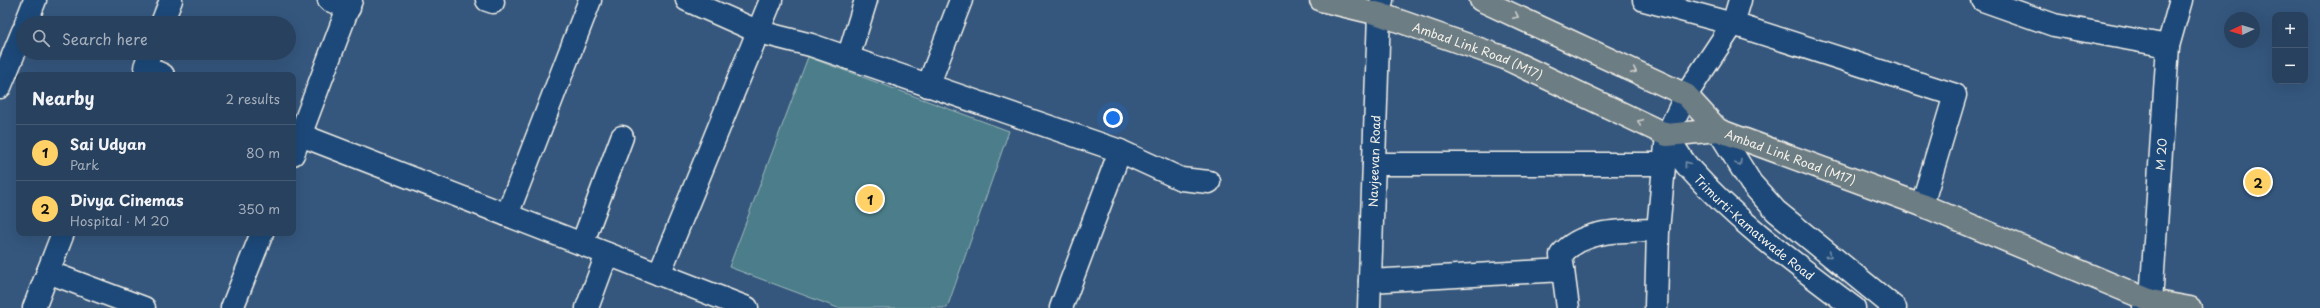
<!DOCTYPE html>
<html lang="en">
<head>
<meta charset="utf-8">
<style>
	:root { --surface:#28415e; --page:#304864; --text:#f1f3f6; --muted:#a5afbc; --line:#445a73; --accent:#ffd166 }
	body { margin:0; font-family:"Playpen Sans",sans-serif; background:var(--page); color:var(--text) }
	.controls { position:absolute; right:12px; top:12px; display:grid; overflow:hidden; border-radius:8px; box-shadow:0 4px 16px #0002 }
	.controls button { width:36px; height:36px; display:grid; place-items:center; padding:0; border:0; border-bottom:1px solid var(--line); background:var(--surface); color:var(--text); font:20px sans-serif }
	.compass { position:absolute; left:2224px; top:12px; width:36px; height:36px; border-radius:50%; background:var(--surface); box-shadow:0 4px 16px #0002; rotate:266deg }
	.you { position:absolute; left:1113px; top:118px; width:14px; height:14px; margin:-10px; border:3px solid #fff; border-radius:50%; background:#1a73e8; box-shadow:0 0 0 6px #1a73e833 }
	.badge { display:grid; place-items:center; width:26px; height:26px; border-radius:50%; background:var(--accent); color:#111; font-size:13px; font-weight:700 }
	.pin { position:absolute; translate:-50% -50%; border:2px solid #fff; box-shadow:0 1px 4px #0006 }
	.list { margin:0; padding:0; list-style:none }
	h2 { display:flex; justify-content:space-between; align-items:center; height:52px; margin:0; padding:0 16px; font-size:17px }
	h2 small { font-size:13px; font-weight:400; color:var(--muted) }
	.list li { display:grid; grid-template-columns:26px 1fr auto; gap:12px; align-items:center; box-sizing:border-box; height:56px; padding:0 16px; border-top:1px solid var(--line) }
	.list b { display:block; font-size:15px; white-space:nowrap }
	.list p { margin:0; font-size:13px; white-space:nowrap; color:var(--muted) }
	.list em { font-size:13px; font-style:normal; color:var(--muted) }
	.icon { flex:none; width:22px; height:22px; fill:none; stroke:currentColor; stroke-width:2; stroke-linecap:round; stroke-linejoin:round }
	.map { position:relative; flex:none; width:2320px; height:308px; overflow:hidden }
	.search { position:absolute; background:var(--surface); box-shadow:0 4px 16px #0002; left:16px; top:16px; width:280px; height:44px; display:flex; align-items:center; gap:10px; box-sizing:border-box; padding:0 14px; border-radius:22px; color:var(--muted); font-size:15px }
	.panel { position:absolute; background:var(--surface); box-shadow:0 4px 16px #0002; left:16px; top:72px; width:280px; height:164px; border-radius:8px }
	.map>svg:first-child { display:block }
</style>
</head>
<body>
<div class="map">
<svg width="2320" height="308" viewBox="0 0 2320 308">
	<rect width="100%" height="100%" fill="#35577e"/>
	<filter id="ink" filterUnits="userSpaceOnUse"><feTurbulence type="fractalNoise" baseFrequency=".025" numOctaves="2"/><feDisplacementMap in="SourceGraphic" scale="8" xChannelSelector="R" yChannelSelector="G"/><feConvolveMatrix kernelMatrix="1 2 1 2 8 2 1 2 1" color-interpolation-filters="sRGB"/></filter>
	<g filter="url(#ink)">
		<!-- green -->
		<polygon fill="#4b7e8a" stroke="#a0b8b9" points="808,57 1009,131 947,308 838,308 729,267"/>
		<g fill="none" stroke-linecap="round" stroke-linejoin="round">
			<defs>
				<g id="minor">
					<polyline points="329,0 349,8"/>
					<polyline points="487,0 493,2"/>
					<polyline points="687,0 759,32 811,45 1120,151 1061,308"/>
					<polyline points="1644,0 1733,24 1955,95 1922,205"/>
					<polyline points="1983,0 2054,25 2168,46"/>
					<polyline points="26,23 35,0"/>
					<polyline points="162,23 171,0"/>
					<polyline points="150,53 145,67 163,75"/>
					<polyline points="848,58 866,0"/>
					<polyline points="928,86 961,0"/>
					<polyline points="0,87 23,31"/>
					<polyline points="1718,130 1751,183 1776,211 1895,308"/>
					<polyline points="293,132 747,308"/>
					<path id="s1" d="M1667,135C1674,146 1680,158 1689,168C1737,222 1797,265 1854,308"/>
					<polyline points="1120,151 1181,179 1209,182"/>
					<polyline points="293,154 351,0"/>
					<polyline points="1374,164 1662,164"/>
					<polyline points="507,215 590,0"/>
					<polyline points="582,244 622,137"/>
					<path d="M1563,270L1561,255C1583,228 1626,231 1658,230"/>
					<polyline points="48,272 144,308"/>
					<polyline points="659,274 771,0"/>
					<polyline points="1370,281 1563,270 1568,308"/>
					<polyline points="34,308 63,233"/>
					<polyline points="232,308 262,233"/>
					<polyline points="587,308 607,254"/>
					<path id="s2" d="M1369,308L1379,14L1382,0"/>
					<polyline points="1656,308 1658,230 1667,135 1686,95 1733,24 1740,0"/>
					<path id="s3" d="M2144,308L2151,301L2168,46L2181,0"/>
				</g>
				<g id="major">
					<path id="s4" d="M1321,0L1379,14L1505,58L1667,135L1718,130L1922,205L2151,301L2190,308"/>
					<polyline points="1481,0 1686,95 1718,130"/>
				</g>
			</defs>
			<!-- minor casing -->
			<use href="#minor" stroke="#f4f1e8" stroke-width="25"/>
			<!-- major casing -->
			<use href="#major" stroke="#f4f1e8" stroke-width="25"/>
			<!-- minor -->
			<use href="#minor" stroke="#1f4a7a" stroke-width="22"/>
			<!-- major -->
			<use href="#major" stroke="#6d7d84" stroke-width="22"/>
		</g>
		<!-- one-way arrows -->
		<defs><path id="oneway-chevron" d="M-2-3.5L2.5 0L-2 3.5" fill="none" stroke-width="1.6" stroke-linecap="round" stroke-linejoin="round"/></defs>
		<g stroke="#ccceca">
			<use href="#oneway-chevron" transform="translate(1516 16) rotate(25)"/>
			<use href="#oneway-chevron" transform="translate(1634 71) rotate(25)"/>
			<use href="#oneway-chevron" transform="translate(1640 122) rotate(-155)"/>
		</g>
		<g stroke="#748da6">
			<use href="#oneway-chevron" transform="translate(1739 163) rotate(58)"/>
			<use href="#oneway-chevron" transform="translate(1687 164) rotate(-127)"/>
			<use href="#oneway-chevron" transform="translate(1829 255) rotate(38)"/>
		</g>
	</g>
	<g text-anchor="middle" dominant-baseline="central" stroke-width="3" stroke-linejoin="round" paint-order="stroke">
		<!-- street labels -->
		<g font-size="12" fill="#f4f1e8" stroke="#1f4a7a">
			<text stroke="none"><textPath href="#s4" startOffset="165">Ambad Link Road (M17)</textPath></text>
			<text stroke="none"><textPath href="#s3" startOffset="157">M 20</textPath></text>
			<text stroke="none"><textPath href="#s4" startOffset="501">Ambad Link Road (M17)</textPath></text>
			<text stroke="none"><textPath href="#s2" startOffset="147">Navjeevan Road</textPath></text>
			<text stroke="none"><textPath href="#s1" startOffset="128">Trimurti-Kamatwade Road</textPath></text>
		</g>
	</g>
</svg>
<div class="controls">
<button>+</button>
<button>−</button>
</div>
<svg class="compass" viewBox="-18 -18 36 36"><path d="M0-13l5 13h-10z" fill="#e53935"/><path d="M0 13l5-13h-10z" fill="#a5afbc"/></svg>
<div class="you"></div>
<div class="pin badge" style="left:870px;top:199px">1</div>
<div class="pin badge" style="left:2258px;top:182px">2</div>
<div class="search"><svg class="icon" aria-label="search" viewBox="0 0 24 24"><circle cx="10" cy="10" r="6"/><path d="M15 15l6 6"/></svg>Search here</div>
<section class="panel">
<h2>Nearby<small>2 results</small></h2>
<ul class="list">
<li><span class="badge">1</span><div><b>Sai Udyan</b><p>Park</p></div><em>80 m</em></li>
<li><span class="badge">2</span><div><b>Divya Cinemas</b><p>Hospital · M 20</p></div><em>350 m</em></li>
</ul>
</section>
</div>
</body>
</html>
